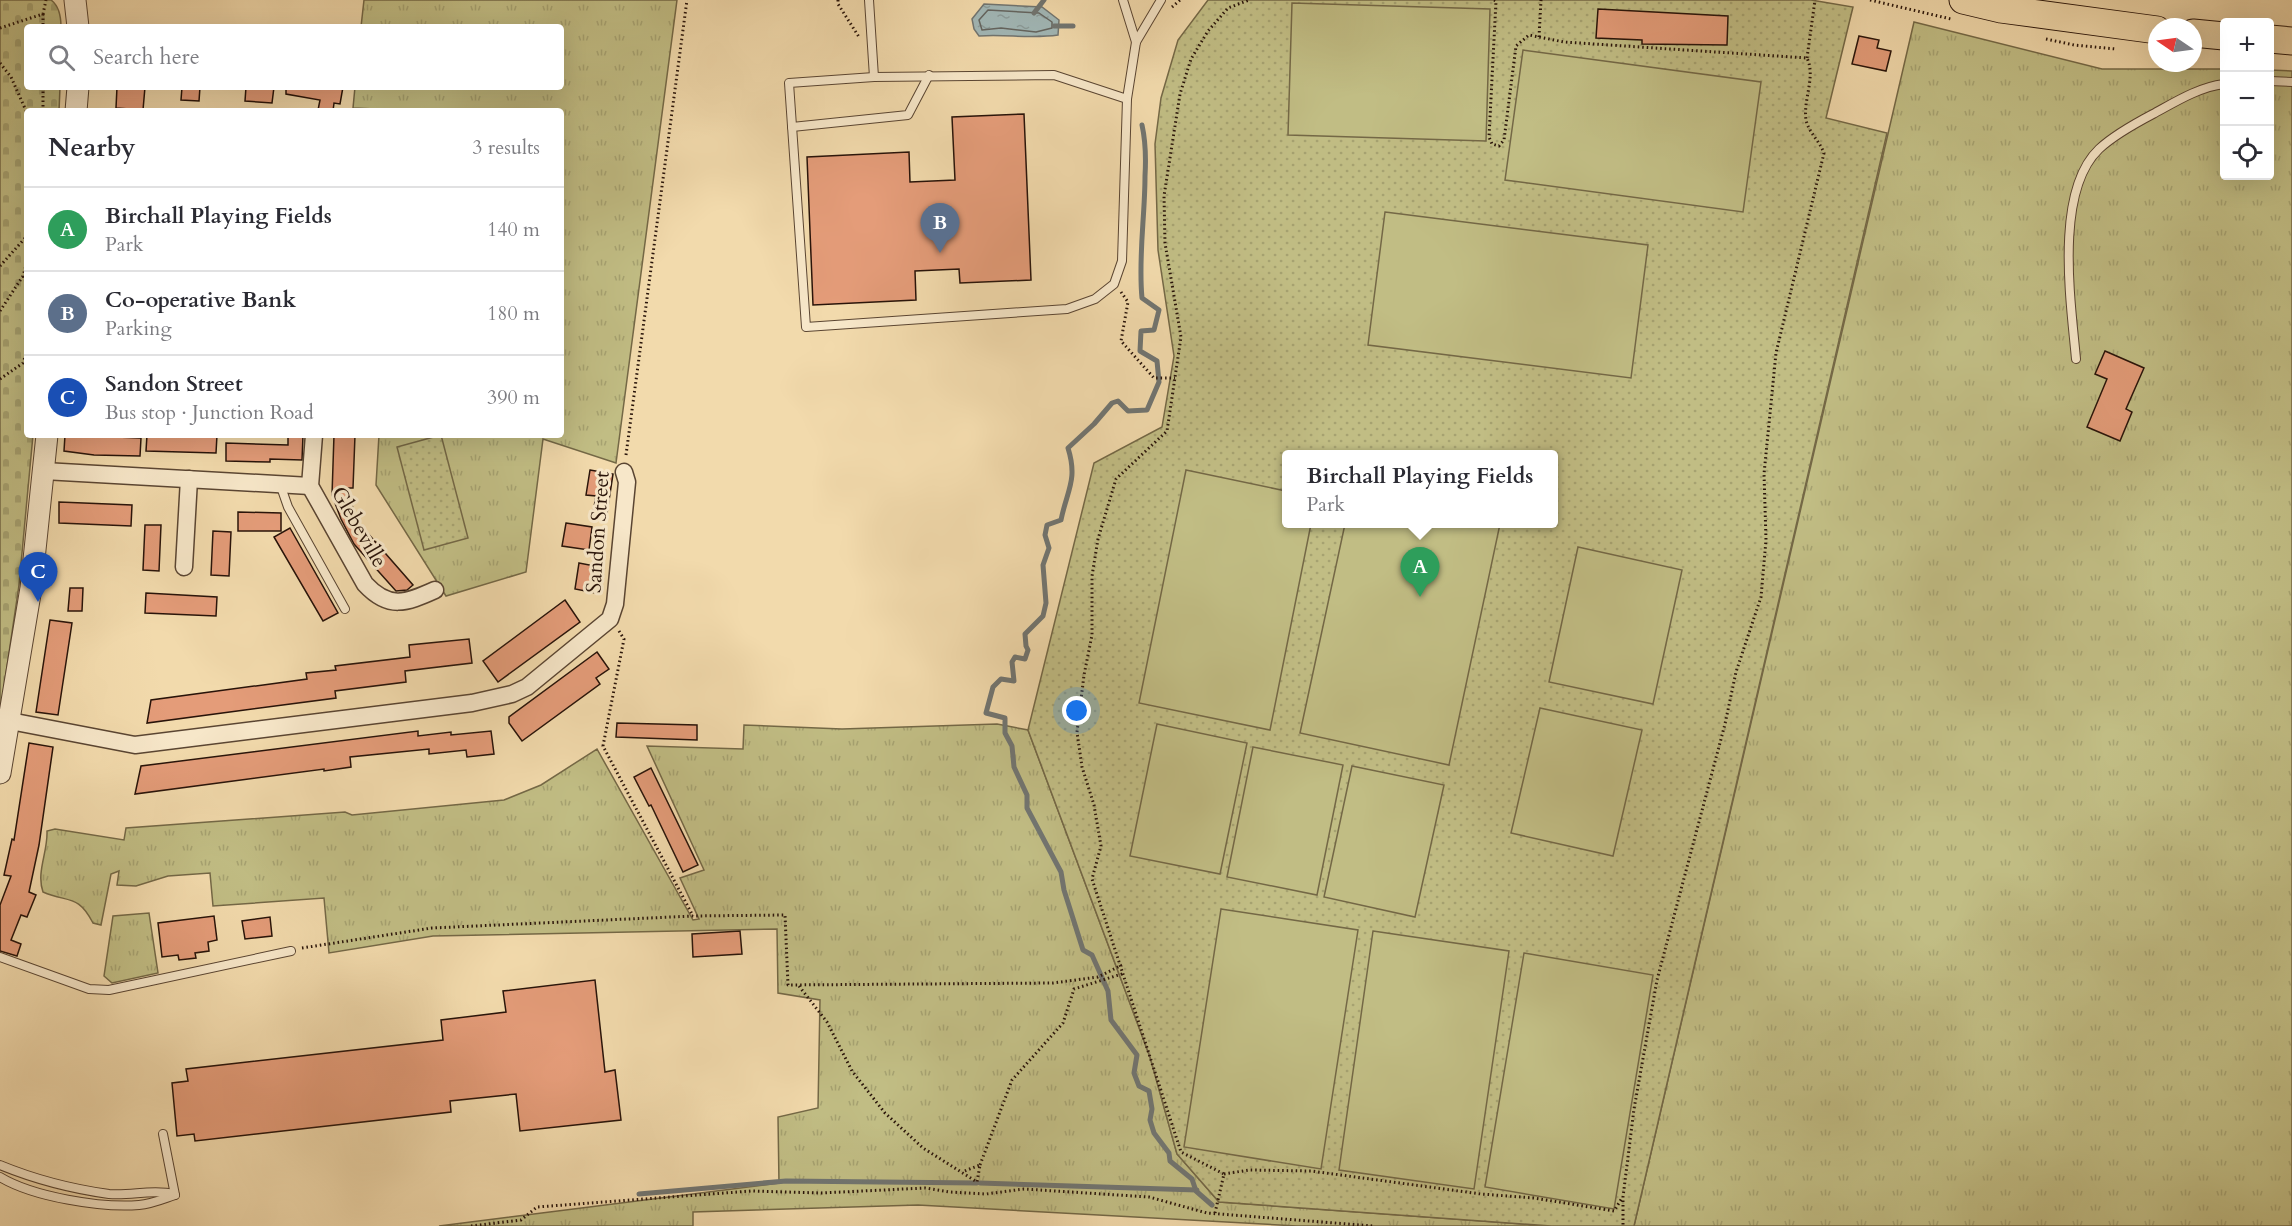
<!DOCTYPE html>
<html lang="en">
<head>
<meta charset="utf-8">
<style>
	:root { --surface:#fff; --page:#f2f2f3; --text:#2b2b33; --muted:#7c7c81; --line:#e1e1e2; --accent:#ea580c }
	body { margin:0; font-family:Cardo,serif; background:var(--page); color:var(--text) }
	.controls { position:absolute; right:18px; top:18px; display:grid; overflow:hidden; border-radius:6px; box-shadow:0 6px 24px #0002 }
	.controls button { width:54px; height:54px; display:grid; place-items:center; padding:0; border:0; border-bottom:2px solid var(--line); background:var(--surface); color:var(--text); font:30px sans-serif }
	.compass { position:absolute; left:2148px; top:18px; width:54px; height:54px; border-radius:50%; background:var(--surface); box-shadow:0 6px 24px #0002; rotate:283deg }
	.you { position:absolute; left:1077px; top:711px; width:21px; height:21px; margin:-15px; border:4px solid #fff; border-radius:50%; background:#1a73e8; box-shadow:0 0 0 9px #1a73e833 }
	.badge { display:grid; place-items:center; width:39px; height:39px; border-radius:50%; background:var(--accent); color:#fff; font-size:20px; font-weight:700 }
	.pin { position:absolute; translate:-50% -50px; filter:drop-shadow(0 2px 3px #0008) }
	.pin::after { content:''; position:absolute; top:32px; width:21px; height:18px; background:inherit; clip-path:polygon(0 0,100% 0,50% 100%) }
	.popup { position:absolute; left:1282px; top:450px; width:276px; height:78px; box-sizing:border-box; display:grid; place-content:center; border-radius:6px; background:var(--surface); filter:drop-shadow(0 2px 4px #0005); font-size:20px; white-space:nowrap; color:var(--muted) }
	.popup b { font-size:22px; color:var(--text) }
	.popup::after { content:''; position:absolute; left:50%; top:100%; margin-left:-12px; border:12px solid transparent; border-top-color:var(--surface) }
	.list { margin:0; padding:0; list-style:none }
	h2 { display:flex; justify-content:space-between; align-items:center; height:78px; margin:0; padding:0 24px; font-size:26px }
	h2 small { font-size:20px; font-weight:400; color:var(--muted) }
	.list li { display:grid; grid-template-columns:39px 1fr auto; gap:18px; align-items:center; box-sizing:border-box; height:84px; padding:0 24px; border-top:2px solid var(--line) }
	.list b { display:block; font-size:22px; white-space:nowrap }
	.list p { margin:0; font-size:20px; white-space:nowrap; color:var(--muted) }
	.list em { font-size:20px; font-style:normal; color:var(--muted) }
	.icon { flex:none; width:33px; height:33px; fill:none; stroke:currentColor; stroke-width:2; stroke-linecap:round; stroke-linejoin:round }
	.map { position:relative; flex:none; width:2292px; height:1226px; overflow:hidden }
	.search { position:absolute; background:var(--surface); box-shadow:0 6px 24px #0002; left:24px; top:24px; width:540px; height:66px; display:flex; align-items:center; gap:15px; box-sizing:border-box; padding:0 21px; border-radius:6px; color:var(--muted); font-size:22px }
	.panel { position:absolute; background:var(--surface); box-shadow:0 6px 24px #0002; left:24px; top:108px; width:540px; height:330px; border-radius:6px }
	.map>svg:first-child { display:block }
</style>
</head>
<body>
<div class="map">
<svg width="2292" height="1226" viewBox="0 0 2292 1226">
	<defs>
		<pattern id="grass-tufts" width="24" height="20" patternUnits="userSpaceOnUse" patternTransform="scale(1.5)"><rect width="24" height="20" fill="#c1bd84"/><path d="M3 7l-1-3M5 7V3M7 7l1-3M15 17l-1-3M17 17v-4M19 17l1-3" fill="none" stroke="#a6a271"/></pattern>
		<pattern id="cemetery-stones" width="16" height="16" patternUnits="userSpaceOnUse" patternTransform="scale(1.5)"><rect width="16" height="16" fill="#c1bd84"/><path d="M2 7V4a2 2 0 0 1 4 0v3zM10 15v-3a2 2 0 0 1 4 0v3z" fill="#a6a271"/></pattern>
		<pattern id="park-dots" width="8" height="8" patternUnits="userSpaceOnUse" patternTransform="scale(1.5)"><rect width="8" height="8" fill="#c1bd84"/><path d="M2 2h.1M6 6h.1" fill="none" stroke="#a6a271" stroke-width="1.8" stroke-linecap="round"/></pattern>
		<pattern id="water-ripples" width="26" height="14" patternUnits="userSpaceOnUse" patternTransform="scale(1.5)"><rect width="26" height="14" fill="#a1b7b6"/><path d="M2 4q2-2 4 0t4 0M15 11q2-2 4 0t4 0" fill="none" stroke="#8b9c9b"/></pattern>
	</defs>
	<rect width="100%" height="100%" fill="#f2daac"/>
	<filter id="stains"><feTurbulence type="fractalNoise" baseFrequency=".00333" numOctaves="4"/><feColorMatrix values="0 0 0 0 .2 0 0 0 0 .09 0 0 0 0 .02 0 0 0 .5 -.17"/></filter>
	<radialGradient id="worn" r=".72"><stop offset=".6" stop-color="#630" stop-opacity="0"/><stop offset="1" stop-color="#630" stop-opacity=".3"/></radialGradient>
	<!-- grass -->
	<g fill="url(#grass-tufts)" stroke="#746846" stroke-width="1.5">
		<polygon points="364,0 677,0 616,463 543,439 526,572 446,596 376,485 379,435 561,435 561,111 420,111 353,108 355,87 561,87 561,27 361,27"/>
		<polygon points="1914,22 2102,69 2224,69 2224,176 2270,176 2270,70 2292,71 2292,1226 1634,1226"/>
		<path d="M997,724L1028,730L1150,1057L1177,1154L1219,1202L1551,1226H1297L918,1205L693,1212V1226H439L779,1183L778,1117L818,1108L820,1000L778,993L777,929L433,936L329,953L324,898L213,906L210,873L168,876L136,886L117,885L119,871L111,874L101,925L93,923C78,894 69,903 43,892C36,872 48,852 47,831L55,829L124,840L126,828L345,812L352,815L504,800L541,785L597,749L693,920L699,919L680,878L704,870L647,746L743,749L744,725L842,729Z"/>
		<polygon points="149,913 158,973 112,983 104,976 113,916"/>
	</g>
	<!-- cemetery -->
	<path fill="url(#cemetery-stones)" stroke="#746846" stroke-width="1.5" d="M0,0H51C59,6 61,18 61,27H27V87H60L59,111H27V435H33L19,585L0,714Z"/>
	<!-- park -->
	<g fill="url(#park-dots)" stroke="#746846" stroke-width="1.5" fill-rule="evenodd">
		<path d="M1208,0H1811L1853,7L1826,118L1887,133L1634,1226H1551L1219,1202L1177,1154L1150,1057L1028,730L1094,463L1162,427L1174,356L1158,250L1155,144L1161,98L1178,40ZM1286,454H1553V524H1286Z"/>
		<polygon points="441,435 468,538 424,550 397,447"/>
	</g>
	<!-- pitch -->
	<g fill="#c1bd84" stroke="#746846" stroke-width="1.5">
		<polygon points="1292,3 1490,9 1486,141 1288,135"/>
		<polygon points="1523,50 1761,82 1743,212 1505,180"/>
		<polygon points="1385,212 1648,245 1631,378 1368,345"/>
		<polygon points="1186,470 1286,491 1286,524 1311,524 1270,730 1139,703"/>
		<polygon points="1345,524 1500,524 1449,765 1300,733"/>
		<polygon points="1578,547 1682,570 1653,704 1549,682"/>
		<polygon points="1540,708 1642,730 1613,856 1511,833"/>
		<polygon points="1157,724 1247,743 1220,874 1130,856"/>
		<polygon points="1253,747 1343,765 1317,895 1227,877"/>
		<polygon points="1352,766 1444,785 1415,917 1324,897"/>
		<polygon points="1221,909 1358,930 1321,1169 1184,1147"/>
		<polygon points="1373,931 1509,951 1474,1189 1339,1170"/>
		<polygon points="1524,953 1653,975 1614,1209 1485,1187"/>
	</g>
	<!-- water -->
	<path fill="url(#water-ripples)" stroke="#717571" stroke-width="1.5" d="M984,4L1042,7L1059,20L1058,35C1031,39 1006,34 979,36L974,29L972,19Z"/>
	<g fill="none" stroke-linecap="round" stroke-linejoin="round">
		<!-- shore -->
		<polygon stroke="#646560" stroke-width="1.5" points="988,10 1039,13 1052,22 1052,28 1036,32 1001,28 982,30 979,20"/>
		<!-- stream -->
		<g stroke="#717571" stroke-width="5">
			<polyline points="1034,13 1044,0"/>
			<polyline points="1054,26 1073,26"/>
			<path d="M1142,125C1146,143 1146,159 1145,176C1145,217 1138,257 1142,298L1159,310L1154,330L1141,331L1140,351L1157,361L1159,382L1147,410L1128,411L1118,401L1112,403L1094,424L1068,448C1078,480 1067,490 1061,520L1047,525L1045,535L1049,548L1043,565L1046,603L1043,616L1025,634L1026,646L1028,650L1025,659L1015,657L1012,662L1014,681L1001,679L993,687L986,713L1005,718V733L1012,746L1014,767L1027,795V808L1061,872L1064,890L1083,950L1092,955L1108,991L1111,1020L1137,1055L1134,1073L1139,1086L1149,1091L1152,1109L1150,1120L1154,1133L1169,1153L1170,1161L1192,1179L1196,1191L1212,1205"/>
			<polyline points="980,1183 1197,1190"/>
			<polyline points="639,1194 786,1181 977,1183"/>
		</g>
	</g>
	<!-- building -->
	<g fill="#e49c79" stroke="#281309" stroke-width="1.5">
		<polygon points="1598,9 1728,16 1727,45 1642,44 1642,40 1596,38"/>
		<polygon points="1859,36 1879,40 1877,48 1891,51 1886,71 1852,64"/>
		<polygon points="117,87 145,87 143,110 116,108"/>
		<polygon points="182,87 200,87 199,101 181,100"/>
		<polygon points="246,87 274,87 272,103 245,101"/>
		<polygon points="286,87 343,87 340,104 334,103 333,111 318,110 320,100 286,94"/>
		<polygon points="1024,114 1031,280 960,283 959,269 915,271 916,300 813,305 807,157 909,152 910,182 955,180 952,117"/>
		<polygon points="2105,351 2144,368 2126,409 2132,412 2120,441 2087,427 2107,379 2095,374"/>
		<polygon points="65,435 141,438 140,456 94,455 64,451"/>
		<polygon points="147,435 217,435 216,453 146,451"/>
		<polygon points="288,435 303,435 302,460 270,459 270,462 226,461 226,443 288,445"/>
		<polygon points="334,435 355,435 353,488 346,488 358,522 413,585 407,590 396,591 354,544 341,519 332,495"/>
		<polygon points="590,470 613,474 606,520 592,518 596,496 586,495"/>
		<polygon points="59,502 132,505 131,526 59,523"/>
		<polygon points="238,512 281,513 281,531 238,531"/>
		<polygon points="566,523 592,527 589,550 562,546"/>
		<polygon points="145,525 161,525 159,571 143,570"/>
		<polygon points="290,528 338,613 323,621 274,537"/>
		<polygon points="213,531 231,532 229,576 211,575"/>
		<polygon points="579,563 600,567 596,593 575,589"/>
		<polygon points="70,588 83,588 82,611 68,611"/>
		<polygon points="146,593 217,597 216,616 145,613"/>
		<polygon points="565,600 580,622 498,682 483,661"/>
		<polygon points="50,620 72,623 58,715 36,712"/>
		<polygon points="469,639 472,663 405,671 406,682 335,691 336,698 147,723 151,700 307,679 306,673 336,670 335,666 410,657 409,645"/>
		<polygon points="597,652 609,669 596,678 600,684 522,741 509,723 509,717"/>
		<polygon points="617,723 697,725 697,740 616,737"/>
		<polygon points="418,731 418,736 451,732 451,735 491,731 494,754 467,757 466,750 429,754 429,749 350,757 351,767 324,771 324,769 135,794 141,766"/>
		<polygon points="29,743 53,747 39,845 29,892 36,895 27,917 21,915 11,940 21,944 17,956 0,951 0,905 11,876 4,875 12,839 14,840"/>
		<polygon points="651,768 698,865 683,872 651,805 649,806 634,777"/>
		<polygon points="214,916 217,940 208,942 209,951 195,953 196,958 179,960 178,955 162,957 158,923"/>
		<polygon points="270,917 272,936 245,939 242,921"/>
		<polygon points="740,931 742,954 693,957 692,934"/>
		<polygon points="595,980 605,1072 615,1070 621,1120 520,1131 516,1094 450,1101 451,1112 195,1141 194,1134 177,1136 172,1083 188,1081 186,1069 443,1040 441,1020 506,1012 503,991"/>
	</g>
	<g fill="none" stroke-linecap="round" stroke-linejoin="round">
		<defs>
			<g id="service">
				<polyline points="869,0 874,77"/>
				<polyline points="1123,0 1136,42"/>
				<polyline points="2270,81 2292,82"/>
				<polyline points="1127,99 1122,261 1114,284 1095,299 1067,309 806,327 789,83 874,77 1054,75 1127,99 1136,42 1161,0"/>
				<polyline points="792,127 908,115 929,75"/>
				<path d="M2076,359C2071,303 2054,192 2099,149C2114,135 2134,124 2153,114C2175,102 2199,87 2224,84"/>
				<polyline points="280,484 288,507 345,609"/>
				<polyline points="0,957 89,989 109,990 291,951"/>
				<polyline points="163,1134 175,1195"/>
				<path d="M0,1165C34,1179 73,1189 109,1194C131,1196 152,1189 174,1194"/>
				<path d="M0,1177C33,1197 101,1208 139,1205C152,1204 163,1199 175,1195"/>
			</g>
			<g id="minor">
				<path d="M314,435L310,486L365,584C389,610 406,603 435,590"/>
				<polyline points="44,471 310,486"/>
				<polyline points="184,567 189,479"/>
				<polyline points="10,721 135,745 472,703 512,694 527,687 610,619 615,604 627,482 624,472"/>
			</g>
			<g id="tertiary">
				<polyline points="75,0 78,27"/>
				<polyline points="76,111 78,87"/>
				<polyline points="0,773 31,588 47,435"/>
			</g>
			<g id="trunk">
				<polyline points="1963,0 2001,9 2157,30"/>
				<polyline points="2193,33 2224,36"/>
				<polyline points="2270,39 2292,41"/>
			</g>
		</defs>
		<!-- service casing -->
		<use href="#service" stroke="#5a4532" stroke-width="10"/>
		<!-- minor casing -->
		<use href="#minor" stroke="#5a4532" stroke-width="19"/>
		<!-- tertiary casing -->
		<use href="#tertiary" stroke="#5a4532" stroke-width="23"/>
		<!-- trunk casing -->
		<use href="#trunk" stroke="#281309" stroke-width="29"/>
		<!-- path -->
		<g stroke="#281309" stroke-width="3" stroke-dasharray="1.5 3" stroke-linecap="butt">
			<polyline points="838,0 838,4 859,37"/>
			<path d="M1494,0L1496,1L1489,137L1492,144L1499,146L1504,140L1516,46L1529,35L1564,42L1807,58C1816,77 1803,99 1806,120C1809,133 1819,140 1824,153L1776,353L1764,474L1766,540L1761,597L1736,672L1725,724L1657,980L1634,1109L1623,1197V1226"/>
			<polyline points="1870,0 1951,19"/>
			<polyline points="1172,7 1180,0"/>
			<polyline points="43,14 43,27"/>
			<polyline points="0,28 43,14 46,0"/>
			<polyline points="1539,37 1541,0"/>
			<polyline points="2046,39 2074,45 2116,49"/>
			<polyline points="1807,58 1815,0"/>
			<polyline points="0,63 11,77 27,113"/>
			<polyline points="43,87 43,111"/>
			<polyline points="0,266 27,236"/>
			<polyline points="23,276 27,284"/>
			<polyline points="1121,292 1128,302 1121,341 1154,378 1175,378"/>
			<polyline points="0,311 23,276 27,262"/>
			<polyline points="0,379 23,363 27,351"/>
			<polyline points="626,455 687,0"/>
			<polyline points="619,631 624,639 603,746 693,916"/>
			<polyline points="302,948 432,928 693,916 785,915 788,985 1053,983 1098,977 1122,965"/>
			<polyline points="799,986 827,1022 852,1071 885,1113 923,1148 977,1182 980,1165 962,1172"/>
			<polyline points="980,1165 1012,1080 1063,1023 1074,989 1125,973"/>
			<polyline points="1224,1174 1249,1170 1311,1171 1481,1194 1534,1198 1614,1211 1622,1198"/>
			<polyline points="1215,1213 1224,1174 1181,1152 1092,879 1101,846 1094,805 1082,767 1077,732 1084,675 1092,635 1092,576 1098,539 1116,479 1167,431 1181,337 1165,243 1164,196 1180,94 1191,59 1208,31 1228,8 1249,0"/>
			<polyline points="471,1226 521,1220 537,1207 751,1191 821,1193 925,1188 950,1192 986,1194 1024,1189 1149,1197 1207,1213 1373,1226"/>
		</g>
		<!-- service -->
		<use href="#service" stroke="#f7e7c9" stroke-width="8"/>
		<!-- minor -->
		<use href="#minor" stroke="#f7e7c9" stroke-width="16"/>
		<!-- tertiary -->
		<use href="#tertiary" stroke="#f7e7c9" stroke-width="21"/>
		<!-- trunk -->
		<use href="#trunk" stroke="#f2daac" stroke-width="27"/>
	</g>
	<g text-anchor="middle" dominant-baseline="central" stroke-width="6" stroke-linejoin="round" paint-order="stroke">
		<!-- street labels -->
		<g font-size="21" fill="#281309" stroke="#f7e7c9">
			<text transform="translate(359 527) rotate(60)">Glebeville</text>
			<text transform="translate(598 532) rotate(-86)">Sandon Street</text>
		</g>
	</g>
	<rect width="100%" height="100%" filter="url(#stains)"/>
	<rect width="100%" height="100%" fill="url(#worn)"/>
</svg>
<div class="controls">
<button>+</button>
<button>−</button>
<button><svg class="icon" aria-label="locate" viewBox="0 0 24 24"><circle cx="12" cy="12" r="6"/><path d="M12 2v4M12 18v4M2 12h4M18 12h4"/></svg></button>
</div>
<svg class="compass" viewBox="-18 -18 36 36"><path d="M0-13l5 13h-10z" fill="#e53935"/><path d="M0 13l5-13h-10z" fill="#7c7c81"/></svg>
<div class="you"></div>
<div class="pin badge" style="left:1420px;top:597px;background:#2e9e5b">A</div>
<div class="popup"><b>Birchall Playing Fields</b>Park</div>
<div class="pin badge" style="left:940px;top:253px;background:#5c6f8a">B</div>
<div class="pin badge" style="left:38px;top:602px;background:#1a4fb4">C</div>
<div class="search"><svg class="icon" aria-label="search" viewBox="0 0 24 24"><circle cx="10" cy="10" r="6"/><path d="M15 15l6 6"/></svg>Search here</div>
<section class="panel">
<h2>Nearby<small>3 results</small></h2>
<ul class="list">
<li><span class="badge" style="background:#2e9e5b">A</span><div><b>Birchall Playing Fields</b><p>Park</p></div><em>140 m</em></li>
<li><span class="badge" style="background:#5c6f8a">B</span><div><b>Co-operative Bank</b><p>Parking</p></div><em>180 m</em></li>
<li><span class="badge" style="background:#1a4fb4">C</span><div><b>Sandon Street</b><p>Bus stop · Junction Road</p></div><em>390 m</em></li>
</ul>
</section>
</div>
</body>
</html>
